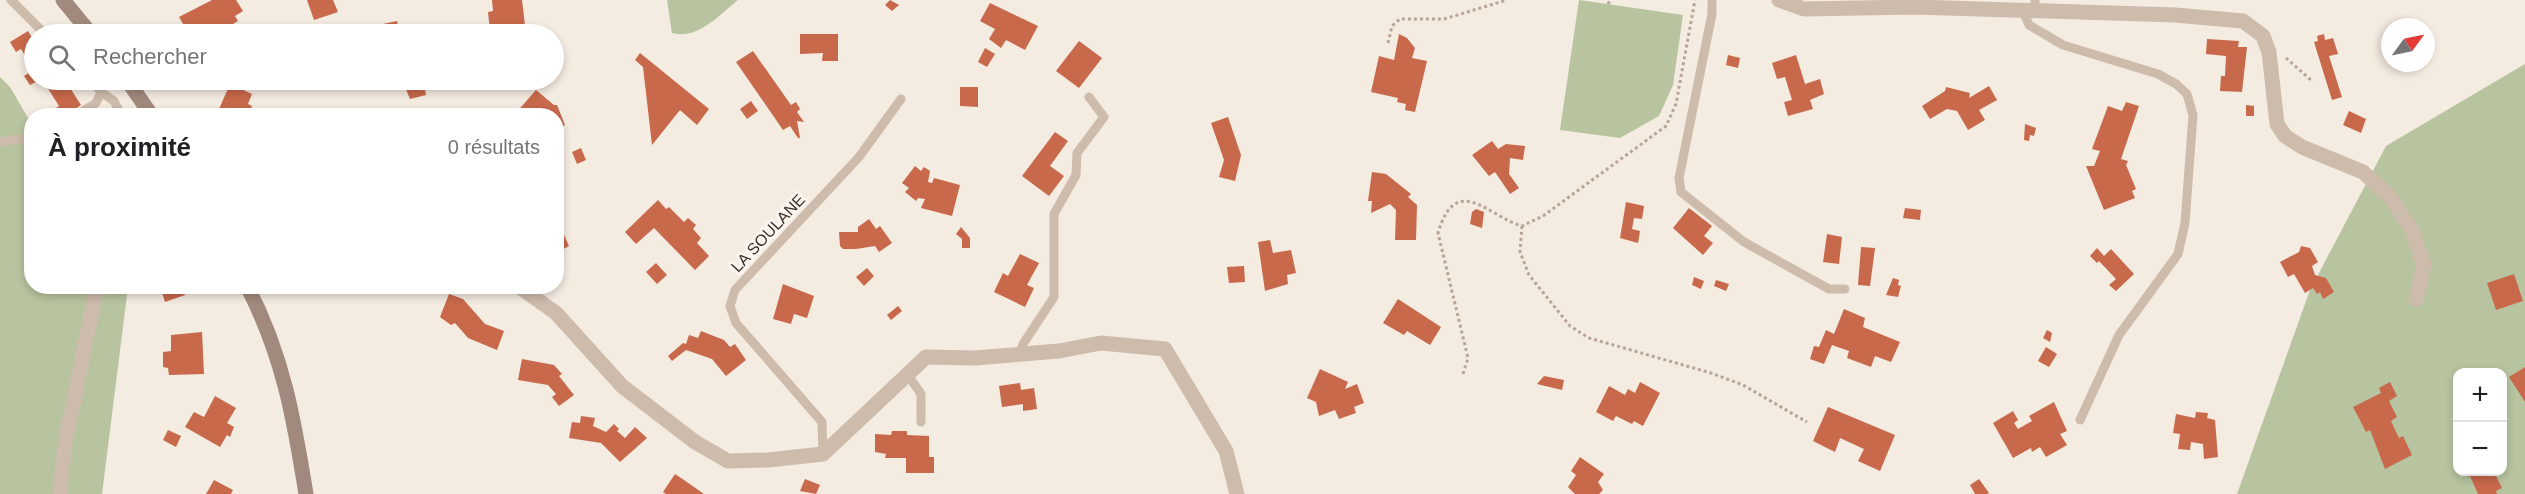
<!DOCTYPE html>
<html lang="fr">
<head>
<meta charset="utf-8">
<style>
	:root { --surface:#fff; --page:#f2f2f2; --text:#202124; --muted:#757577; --line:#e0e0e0 }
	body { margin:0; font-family:Helvetica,sans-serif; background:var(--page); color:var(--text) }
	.controls { position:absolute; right:18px; bottom:18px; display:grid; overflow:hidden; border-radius:12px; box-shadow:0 3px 9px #0003 }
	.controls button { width:54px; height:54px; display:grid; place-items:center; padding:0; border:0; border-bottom:2px solid var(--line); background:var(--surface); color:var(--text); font:30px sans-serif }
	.compass { position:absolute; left:2381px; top:18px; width:54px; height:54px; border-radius:50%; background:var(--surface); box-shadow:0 3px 9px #0003; rotate:57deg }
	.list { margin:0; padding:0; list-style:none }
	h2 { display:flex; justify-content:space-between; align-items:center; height:78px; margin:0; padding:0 24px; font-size:26px }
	h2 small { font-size:20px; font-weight:400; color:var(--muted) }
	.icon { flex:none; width:33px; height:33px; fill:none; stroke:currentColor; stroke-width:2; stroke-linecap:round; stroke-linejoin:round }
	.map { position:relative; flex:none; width:2525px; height:494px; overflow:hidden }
	.search { position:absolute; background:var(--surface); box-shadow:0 3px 9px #0003; left:24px; top:24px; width:540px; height:66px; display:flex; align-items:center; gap:15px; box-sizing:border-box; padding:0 21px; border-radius:33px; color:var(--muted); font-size:22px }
	.panel { position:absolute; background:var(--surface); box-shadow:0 3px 9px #0003; left:24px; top:108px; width:540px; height:186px; border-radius:24px }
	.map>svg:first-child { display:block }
</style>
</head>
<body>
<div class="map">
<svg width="2525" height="494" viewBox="0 0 2525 494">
	<rect width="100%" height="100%" fill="#f4ebe1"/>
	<!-- green -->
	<g fill="#b8c4a0" fill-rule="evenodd">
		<path d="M667,0H738C719,15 698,40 672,33Z"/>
		<polygon points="1579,0 1683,15 1673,85 1659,116 1620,138 1560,130"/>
		<path d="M2525,64V494H2237L2310,290L2386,146ZM2458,372H2502V472H2458Z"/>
		<polygon points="0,77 10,87 31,123 32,286 128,287 102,494 0,494"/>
	</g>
	<!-- building -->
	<g fill="#c8694b">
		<polygon points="212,0 236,0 243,11 235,16 238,21 228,27 233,34 207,34 205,30 197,34 189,34 179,17"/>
		<polygon points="307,0 333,0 338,12 314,20"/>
		<polygon points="492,0 522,0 526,34 496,34 496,31 490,31 488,12 493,11"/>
		<polygon points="890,0 899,5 892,11 885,5"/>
		<polygon points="990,3 1038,26 1025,50 1006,40 1001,48 989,39 995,29 980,21"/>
		<polygon points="397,21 400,34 385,34 383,24"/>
		<polygon points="28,31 34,41 34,80 39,80 30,85 24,76 34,70 21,49 16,52 10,42"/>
		<polygon points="800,34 838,34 838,61 822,61 823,53 800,54"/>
		<polygon points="1399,34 1407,38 1415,48 1412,58 1427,61 1415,112 1405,110 1406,104 1397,102 1398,98 1371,92 1379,56 1394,60"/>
		<polygon points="2324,34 2325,40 2333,38 2338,54 2329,56 2342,97 2332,100 2314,42 2318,41 2317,36"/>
		<polygon points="2207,39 2239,41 2238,47 2247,47 2242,92 2220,91 2221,76 2225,76 2226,56 2206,54"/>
		<polygon points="1079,41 1102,58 1079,88 1056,71"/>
		<polygon points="985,48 995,54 987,67 978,62"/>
		<polygon points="753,51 791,105 796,102 800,109 797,112 804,122 797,121 800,138 798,138 790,126 783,130 736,62"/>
		<polygon points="640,53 709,109 697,125 680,110 652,145 643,67 635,60"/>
		<polygon points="1728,55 1740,58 1738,68 1726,65"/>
		<polygon points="1796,55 1805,84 1820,79 1824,94 1810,100 1813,109 1788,116 1784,102 1792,100 1785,77 1777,79 1772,63"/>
		<polygon points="59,80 65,80 81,105 65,116 57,116 53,110 59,106 47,87"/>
		<polygon points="402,80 438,80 424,84 426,95 410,99"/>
		<polygon points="230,84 252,94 248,104 252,106 248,116 234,116 219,109"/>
		<polygon points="1989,86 1997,100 1979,110 1985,120 1968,130 1957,111 1947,109 1930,119 1922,106 1945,91 1946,87 1970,93 1969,98"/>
		<polygon points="960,87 978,87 978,107 960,106"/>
		<polygon points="536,90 554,105 557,105 565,125 556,129 556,116 515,114"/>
		<polygon points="751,101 758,111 747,119 740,109"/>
		<polygon points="2126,102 2139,106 2121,159 2128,161 2126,165 2136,189 2132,191 2135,198 2104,210 2086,166 2094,166 2100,151 2092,149 2108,106 2122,111"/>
		<polygon points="2246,105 2254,106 2254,116 2246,116"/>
		<polygon points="2349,111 2366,119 2361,133 2343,125"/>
		<polygon points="1228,117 1241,155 1235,181 1219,177 1224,160 1211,123"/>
		<polygon points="2025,124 2036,128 2034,136 2030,135 2029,141 2024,140"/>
		<polygon points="1055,132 1068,141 1050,166 1064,176 1049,196 1022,176"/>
		<polygon points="1492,141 1498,149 1506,144 1525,146 1523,160 1510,158 1509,174 1519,188 1510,194 1495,172 1489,176 1472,155"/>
		<polygon points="581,148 586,160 577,164 572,152"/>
		<polygon points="915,166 921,171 924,167 930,171 928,182 932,183 934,178 960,185 952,216 921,208 925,199 918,198 916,201 905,192 909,188 902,183"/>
		<polygon points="1372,172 1386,174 1411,194 1408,197 1417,205 1416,240 1395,240 1396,210 1390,204 1371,213 1372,201 1368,201"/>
		<polygon points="658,200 666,209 669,207 684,222 688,218 696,225 693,229 701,238 697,243 709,256 695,270 654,228 636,244 625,232"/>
		<polygon points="1626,202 1644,206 1642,219 1634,218 1632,229 1640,231 1638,243 1620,238"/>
		<polygon points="1689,208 1712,226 1704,236 1713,243 1703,255 1673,228"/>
		<polygon points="1905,208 1921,210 1920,220 1903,218"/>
		<polygon points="1476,209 1484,212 1482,228 1470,224 1472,212"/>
		<polygon points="556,217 569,246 556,253"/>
		<polygon points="869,219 876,229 880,226 892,243 879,252 875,246 856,249 843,249 840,246 839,232 858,232 858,227"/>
		<polygon points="961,227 970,238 970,248 962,248 962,239 956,234"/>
		<polygon points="1827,234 1842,237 1839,264 1823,262"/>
		<polygon points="1270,240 1273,253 1291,250 1296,273 1287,275 1288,284 1265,291 1258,242"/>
		<polygon points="2301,246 2310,248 2318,262 2312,266 2315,275 2326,278 2334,292 2323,299 2320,292 2317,294 2313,288 2305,293 2294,274 2288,277 2280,262 2299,252"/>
		<polygon points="1861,247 1875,248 1870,286 1858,285"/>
		<polygon points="2097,248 2104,256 2111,249 2134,274 2116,291 2109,285 2116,279 2099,261 2097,263 2090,256"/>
		<polygon points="1020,254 1039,263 1027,285 1034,288 1025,307 994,292 1003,273 1008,276"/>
		<polygon points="656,263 667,275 657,284 646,272"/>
		<polygon points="1244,266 1245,282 1229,283 1227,267"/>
		<polygon points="867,268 874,276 864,286 856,277"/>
		<polygon points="2514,274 2523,301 2496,310 2487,283"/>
		<polygon points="1694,277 1704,281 1701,289 1692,285"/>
		<polygon points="1893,278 1899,280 1898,285 1901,286 1898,297 1886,295"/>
		<polygon points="1716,280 1729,284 1726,291 1714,286"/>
		<polygon points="783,284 814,296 807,318 794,314 791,324 773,319"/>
		<polygon points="160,286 181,286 185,295 165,302"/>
		<polygon points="449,294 463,299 485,324 504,331 497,350 468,338 455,323 451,325 440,317"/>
		<polygon points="1398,299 1441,327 1430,345 1407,331 1404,335 1383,323"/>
		<polygon points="898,306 902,311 891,320 887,315"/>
		<polygon points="1844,309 1865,318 1863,327 1900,342 1891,362 1875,356 1871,367 1847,358 1849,351 1832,345 1824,364 1810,359 1814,346 1819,347 1826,330 1834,334"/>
		<polygon points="2047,330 2052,333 2050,342 2043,338"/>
		<polygon points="701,331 724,340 730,347 735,344 746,360 726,376 712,359 686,350 672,361 668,356 683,343 686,344 689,335 698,338"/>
		<polygon points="202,332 204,374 169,375 168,368 163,367 163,352 171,351 171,335"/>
		<polygon points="2046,347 2057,354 2049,367 2038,361"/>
		<polygon points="522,359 554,365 562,374 559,376 574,395 559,406 552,397 556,394 548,385 518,380"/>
		<polygon points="2525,367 2525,402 2509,377"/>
		<polygon points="1320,369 1348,382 1345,389 1357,384 1364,403 1354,407 1356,413 1339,419 1335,410 1319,416 1316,402 1307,398"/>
		<polygon points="1544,376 1564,380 1562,390 1537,384"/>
		<polygon points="1640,382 1660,393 1643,426 1634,421 1632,424 1616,416 1613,421 1596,412 1609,386 1625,395 1628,389 1635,393"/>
		<polygon points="2390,382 2397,396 2389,401 2397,417 2391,421 2399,438 2403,436 2412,455 2385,469 2370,430 2366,432 2353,407 2381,393 2379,388"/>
		<polygon points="1020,383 1021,390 1034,388 1037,409 1023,411 1023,404 1002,407 999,386"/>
		<polygon points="215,396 236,408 227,423 234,427 230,437 227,435 220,447 185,427 194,412 204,417"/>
		<polygon points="2054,402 2067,431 2060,434 2067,445 2046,457 2040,447 2032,452 2031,448 2013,458 1993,423 2013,411 2018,420 2014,423 2018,429 2032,421 2029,416"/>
		<polygon points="1828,407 1895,435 1880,471 1858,461 1864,449 1840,438 1835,452 1813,441"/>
		<polygon points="2196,412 2208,413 2207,418 2215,420 2218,457 2204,459 2203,444 2191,442 2190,450 2178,449 2180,434 2173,433 2176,414 2195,418"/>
		<polygon points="581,416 595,418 593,426 606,432 614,424 619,429 617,431 625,438 635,427 647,438 620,462 601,443 569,438 572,422 580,423"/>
		<polygon points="168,430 181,436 176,447 163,440"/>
		<polygon points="892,431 907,431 907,435 929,436 929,457 934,457 934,473 906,473 906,458 885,458 886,454 875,452 875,434 891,435"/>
		<polygon points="1580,457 1604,474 1598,482 1603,490 1599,494 1575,494 1568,487 1576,475 1571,471"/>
		<polygon points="2465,472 2494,472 2502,488 2496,491 2497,494 2478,494 2470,476 2468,477"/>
		<polygon points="675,474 684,480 704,494 666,494 663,492"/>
		<polygon points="805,479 820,485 816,494 800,491"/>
		<polygon points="1979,479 1989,493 1987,494 1975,494 1970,485"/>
		<polygon points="214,480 233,490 231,494 206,494"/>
	</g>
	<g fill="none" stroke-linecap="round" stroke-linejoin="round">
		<!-- path -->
		<g stroke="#b9a596" stroke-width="3" stroke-dasharray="3 3" stroke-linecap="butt">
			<polyline points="1608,4 1610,0"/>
			<polyline points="1388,43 1392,26 1400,19 1444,19 1507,0"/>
			<polyline points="2286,58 2313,82"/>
			<polyline points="1522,226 1520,252 1529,275 1570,326 1589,338 1711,373 1743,385 1807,422"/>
			<path d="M1463,374L1468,358L1438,233C1456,171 1489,217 1522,226L1543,216L1666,126L1676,104L1695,0"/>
		</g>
		<!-- service -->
		<g stroke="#cdbbac" stroke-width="9">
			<polyline points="11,0 45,34"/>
			<polyline points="1712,0 1712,14 1679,178 1681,192 1744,242 1829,289 1845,289"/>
			<polyline points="2035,0 2035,6 2023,11 2029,25 2063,45 2158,74 2176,84 2187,94 2193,115 2185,223 2178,254 2119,335 2080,420"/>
			<polyline points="101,92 114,101 122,116"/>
			<polyline points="75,116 96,103 101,92 91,80"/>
			<polyline points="0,142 32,137"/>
			<polyline points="1020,354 1023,344 1054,297 1054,214 1076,175 1077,153 1104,117 1089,97"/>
			<polyline points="908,375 921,394 921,422"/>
			<polyline points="823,454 822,422 736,323 730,306 735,290 859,157 901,99"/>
		</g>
		<!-- minor -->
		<g stroke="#cdbbac" stroke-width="15">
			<polyline points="1779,0 1804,9 1915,7 2175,15 2243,21 2263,36 2269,52 2277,124 2285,136 2302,147 2363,172 2390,197 2412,230 2424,265 2416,299"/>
			<polyline points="518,286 556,313 622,386 695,442 728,461 768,460 823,454 926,357 975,358 1059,351 1101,343 1165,349 1226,451 1237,494"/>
			<polyline points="60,494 65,443 97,286"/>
		</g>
		<!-- secondary -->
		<g stroke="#a18a7d" stroke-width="15">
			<polyline points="63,0 91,34"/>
			<polyline points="127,80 152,116"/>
			<path d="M247,286C283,355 294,419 306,494"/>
		</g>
	</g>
	<g text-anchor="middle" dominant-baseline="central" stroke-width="6" stroke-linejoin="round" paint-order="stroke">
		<!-- street labels -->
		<g font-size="16" fill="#3b302b" stroke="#fbf5ee">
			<text transform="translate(768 233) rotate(-47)">LA SOULANE</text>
		</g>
	</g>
</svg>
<div class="controls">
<button>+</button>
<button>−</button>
</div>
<svg class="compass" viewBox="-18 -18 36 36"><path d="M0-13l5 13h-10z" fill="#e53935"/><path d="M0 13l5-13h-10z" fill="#757577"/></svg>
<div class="search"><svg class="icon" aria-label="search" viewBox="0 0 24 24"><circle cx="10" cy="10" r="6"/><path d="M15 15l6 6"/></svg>Rechercher</div>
<section class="panel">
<h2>À proximité<small>0 résultats</small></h2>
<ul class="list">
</ul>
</section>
</div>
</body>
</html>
